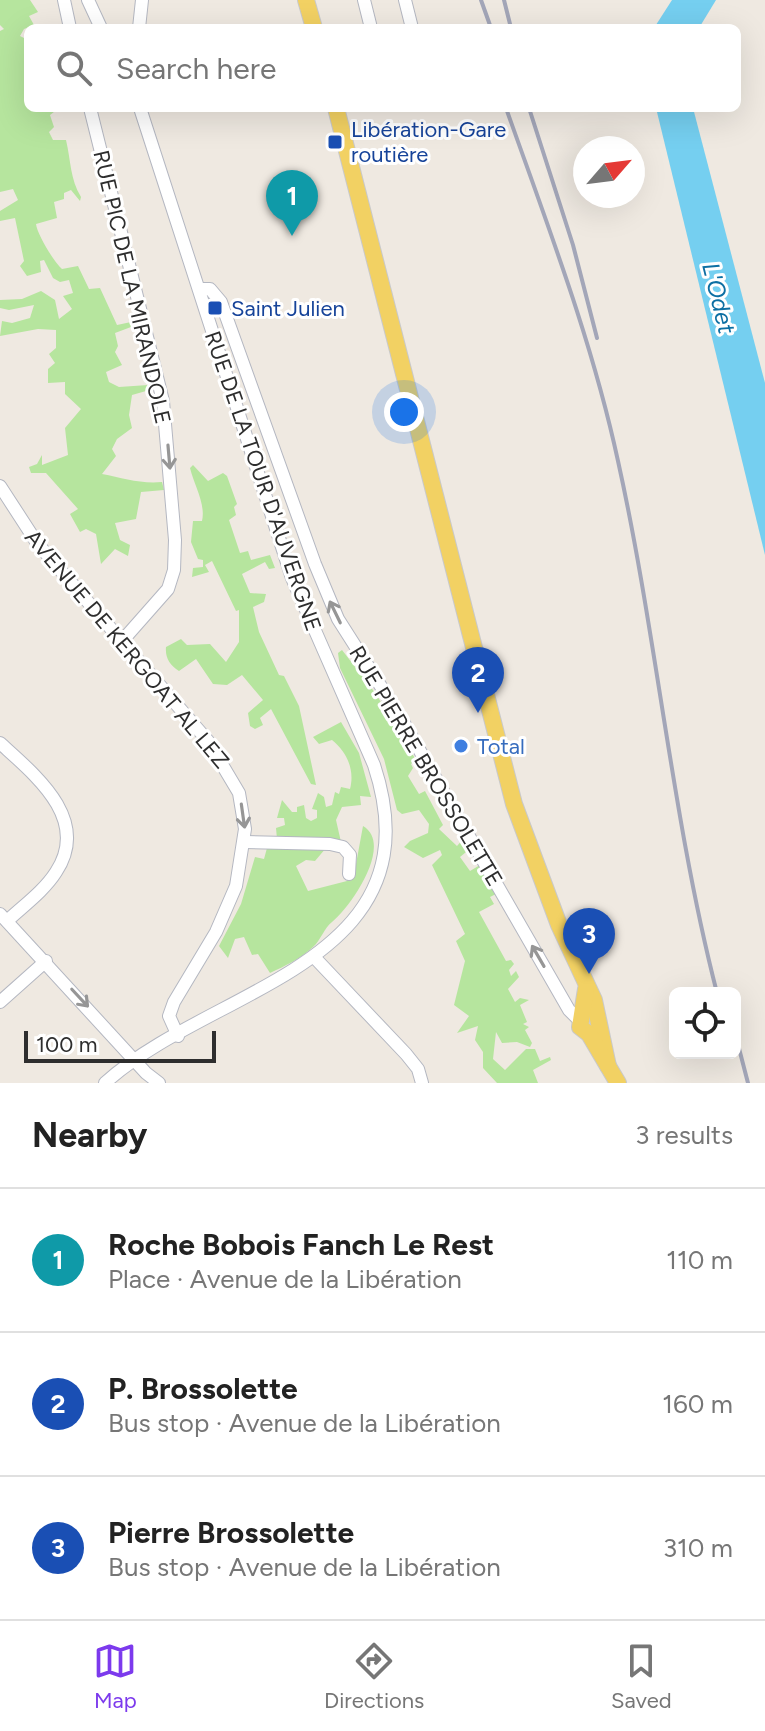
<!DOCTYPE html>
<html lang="en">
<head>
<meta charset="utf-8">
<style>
	:root { --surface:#fff; --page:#f6f6f6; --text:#222; --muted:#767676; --line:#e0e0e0; --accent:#7c3aed }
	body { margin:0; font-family:Figtree,sans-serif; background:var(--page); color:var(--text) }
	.controls { position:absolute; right:24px; bottom:24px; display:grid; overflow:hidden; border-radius:12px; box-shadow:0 8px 32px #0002 }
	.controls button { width:72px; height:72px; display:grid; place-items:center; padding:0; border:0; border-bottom:2px solid var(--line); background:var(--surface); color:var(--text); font:40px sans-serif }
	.compass { position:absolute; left:573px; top:136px; width:72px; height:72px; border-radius:50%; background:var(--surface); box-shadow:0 8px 32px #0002; rotate:62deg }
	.scale { position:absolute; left:24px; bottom:20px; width:192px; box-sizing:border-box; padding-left:8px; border:4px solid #2e2e2e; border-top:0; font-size:22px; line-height:28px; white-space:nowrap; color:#2e2e2e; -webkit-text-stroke:6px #fff; paint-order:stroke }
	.you { position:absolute; left:404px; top:412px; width:28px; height:28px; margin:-20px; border:6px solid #fff; border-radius:50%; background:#1a73e8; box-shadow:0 0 0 12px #1a73e833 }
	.badge { display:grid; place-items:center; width:52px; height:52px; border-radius:50%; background:var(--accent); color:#fff; font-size:26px; font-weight:700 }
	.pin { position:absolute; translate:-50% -66px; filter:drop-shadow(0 2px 4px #0008) }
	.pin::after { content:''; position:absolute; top:42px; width:28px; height:24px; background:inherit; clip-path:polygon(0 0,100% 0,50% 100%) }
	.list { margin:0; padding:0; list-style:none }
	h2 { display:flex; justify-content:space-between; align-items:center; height:104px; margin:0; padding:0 32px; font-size:34px }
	h2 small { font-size:26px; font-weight:400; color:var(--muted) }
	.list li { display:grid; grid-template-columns:52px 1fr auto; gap:24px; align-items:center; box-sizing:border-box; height:144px; padding:0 32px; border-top:2px solid var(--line) }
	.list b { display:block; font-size:30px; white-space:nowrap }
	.list p { margin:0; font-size:26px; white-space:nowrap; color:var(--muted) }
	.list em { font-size:26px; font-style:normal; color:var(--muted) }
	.icon { flex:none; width:44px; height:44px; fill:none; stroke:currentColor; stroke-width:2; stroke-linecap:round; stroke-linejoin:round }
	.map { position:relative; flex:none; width:765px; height:1083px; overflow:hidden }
	.search { position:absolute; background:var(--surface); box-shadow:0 8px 32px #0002; left:24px; right:24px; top:24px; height:88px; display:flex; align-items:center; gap:20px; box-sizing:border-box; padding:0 28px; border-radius:12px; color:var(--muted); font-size:30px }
	.sheet { height:536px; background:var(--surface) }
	nav { display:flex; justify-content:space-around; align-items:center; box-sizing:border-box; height:112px; border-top:2px solid var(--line); background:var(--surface); font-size:22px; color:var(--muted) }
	nav a { display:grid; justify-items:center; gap:4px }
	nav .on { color:var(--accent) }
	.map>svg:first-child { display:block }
</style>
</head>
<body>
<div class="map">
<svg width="765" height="1083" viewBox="0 0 765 1083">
	<rect width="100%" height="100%" fill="#efe9e1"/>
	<!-- green -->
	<g fill="#b6e59e">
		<path d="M0,0H30L38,12L29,16L34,25L24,29L20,36L28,40V78L24,77L28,108H59L50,115L54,127L49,132L53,140H66C71,161 70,179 81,197L80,201L71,190L64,193V199L54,202L57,218L36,224C37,234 54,262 62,269L78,266L89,289L100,288L117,325L131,322V327L115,333L118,346L115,352L122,365L106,372L109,382L119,387L148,385L146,391L132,395L129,415L132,428L117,439L112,449L116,456L102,474C123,478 140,484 162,482L164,490L141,492L136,519L115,523L120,540L130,545L128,556L115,549L101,564L96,534L86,529L80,532L70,514L78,509L46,473H31L29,467L37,464L42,455V465L68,455L65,428L81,409L65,394V382L48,383V369L55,363L49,354L56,348V330L38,329L0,336L2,321L12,323L30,318L34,305L9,310L0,308V300L22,299L41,291L55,300L59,319L72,309L63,296L73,293L69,280L60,282L53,278L44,260L40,261L41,272L27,276L20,266L24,261L15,218L0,221V211L18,200L13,189L0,192V31L4,29L0,25Z"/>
		<path d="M193,465L208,481L223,473L227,476L237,504L234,507L236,515L229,520L240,553L248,551L251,560L270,555L275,568L269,569L265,562L242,574L250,593L266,594L264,602L253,607L259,632L279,675L284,676L299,706L316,785L311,784L271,709L260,718L263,725L255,729L250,726L248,713L263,700L242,675L227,685L213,684L196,659L179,671C170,665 165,658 166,647L181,639L187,645L210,644L226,662L239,642V610L236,611L212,561L205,565L209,572L192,577L193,568L203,567V560L198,559L191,542L193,521H202C206,504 194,485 190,468Z"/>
		<polygon points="342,650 376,694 416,760 411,764 413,768 408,776 419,794 425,791 443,825 439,829 457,846 464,838 471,848 460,857 470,871 480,865 498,893 490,897 494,904 479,912 506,961 511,960 514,964 509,970 511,976 516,971 519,977 508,989 515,1002 520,998 529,1000 520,1005 527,1022 523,1024 529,1027 525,1030 532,1043 530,1047 517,1042 502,1043 496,1032 493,1059 505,1070 526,1049 535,1049 540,1061 550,1057 551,1060 533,1070 538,1083 497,1083 483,1068 483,1052 475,1040 478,1026 457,1033 469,1016 454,1005 465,961 456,941 465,934 432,865 442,855 440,850 423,858 404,847 410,841 428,833 429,824 419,810 402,814 397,810 384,759 340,668 338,653"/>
		<path d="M341,722L359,753L371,797L360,796L361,805L342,807L336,820L341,842L326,848L315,861L306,860L296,866L308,891L347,881L356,864L363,826C394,844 351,907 332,922C324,928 321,940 313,947C300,959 285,966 270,973L258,954L252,955L244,937L235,939L228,958L219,946L241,904L255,857L264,859L267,848L277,839L276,828L285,825L284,818H277L282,800L292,812H297V807L304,805L306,818L311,821L317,818V810L312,809L318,793L324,797L326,807L332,805L335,792L339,794L341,787L350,789C355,770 347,752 332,740L319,744L313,737Z"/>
	</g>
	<!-- water -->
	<g fill="#75cff0">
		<polygon points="672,0 716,0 699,28 654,28"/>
		<polygon points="656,108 693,108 765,383 765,555"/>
	</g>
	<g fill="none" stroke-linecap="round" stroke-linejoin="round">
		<defs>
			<g id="minor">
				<polyline points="64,0 70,28"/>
				<polyline points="88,0 101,28"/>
				<polyline points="364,0 371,28"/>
				<polyline points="405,0 412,28"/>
				<polyline points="139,28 142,0"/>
				<polyline points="90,108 163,401 175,540 174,570 168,589 123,640"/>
				<polyline points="200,289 210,289 221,302 315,564 338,619 401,718 569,1010 580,1021"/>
				<polyline points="0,486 37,543 208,741 239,793 245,829 236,886 216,932 174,1002 169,1016 178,1036"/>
				<path d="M0,743C35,775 91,819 56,872C44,891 23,906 7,921"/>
				<polyline points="245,842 330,844 343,847 350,855 349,874"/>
				<polyline points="0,914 146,1073 159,1083"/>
				<polyline points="315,958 406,1054 418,1069 422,1083"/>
				<polyline points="0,1002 46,961"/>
				<path d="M105,1083C211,986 440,965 374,765L292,578L140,108"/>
			</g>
			<g id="major">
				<polyline points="306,0 314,28"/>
				<polyline points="336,108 514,804 559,925 594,1000 608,1066"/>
				<polyline points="586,989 580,1027 589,1034 618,1083"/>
			</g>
		</defs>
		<!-- minor casing -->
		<use href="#minor" stroke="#b4b7c1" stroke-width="14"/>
		<!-- major casing -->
		<use href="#major" stroke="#c9c9c9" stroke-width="18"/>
		<!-- minor -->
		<use href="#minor" stroke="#fff" stroke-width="12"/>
		<!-- major -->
		<use href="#major" stroke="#f2d163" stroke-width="16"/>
		<!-- rail -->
		<g stroke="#a3a6b8" stroke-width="4">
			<polyline points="481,0 491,28"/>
			<polyline points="504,0 511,28"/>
			<path d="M506,108C547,224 592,340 618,461C657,637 672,818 717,993"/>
			<polyline points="529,108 573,245 597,338"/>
			<polyline points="735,1033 748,1083"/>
		</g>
	</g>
	<!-- one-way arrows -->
	<defs><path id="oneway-shaft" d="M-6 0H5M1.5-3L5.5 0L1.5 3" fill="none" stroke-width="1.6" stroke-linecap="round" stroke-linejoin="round" transform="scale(2)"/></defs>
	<g stroke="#969696">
		<use href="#oneway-shaft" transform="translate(169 457) rotate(85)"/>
		<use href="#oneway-shaft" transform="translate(335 612) rotate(-116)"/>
		<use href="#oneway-shaft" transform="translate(243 816) rotate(82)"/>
		<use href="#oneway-shaft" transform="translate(538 956) rotate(-120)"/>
		<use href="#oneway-shaft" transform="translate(80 998) rotate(47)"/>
	</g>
	<!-- markers -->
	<g fill="#1a4fb4" stroke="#fff" stroke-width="3">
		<rect x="327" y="134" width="16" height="16" rx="4"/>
		<rect x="207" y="300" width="16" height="16" rx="4"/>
	</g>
	<circle fill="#3f7fe0" stroke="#fff" stroke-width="3" cx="461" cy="746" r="8"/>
	<g text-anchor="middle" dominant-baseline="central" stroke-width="6" stroke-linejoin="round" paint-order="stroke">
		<!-- transit labels -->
		<g font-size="22" fill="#164399" stroke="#fff" text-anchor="start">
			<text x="351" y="129">Libération-Gare<tspan x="351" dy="25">routière</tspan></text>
			<text x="231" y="308">Saint Julien</text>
		</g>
		<!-- street labels -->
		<g font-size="22" fill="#2e2e2e" stroke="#fff">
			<text transform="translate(132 287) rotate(77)">RUE PIC DE LA MIRANDOLE</text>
			<text transform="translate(263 481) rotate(71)">RUE DE LA TOUR D'AUVERGNE</text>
			<text transform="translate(127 649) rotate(50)">AVENUE DE KERGOAT AL LEZ</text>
			<text transform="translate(426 766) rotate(59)">RUE PIERRE BROSSOLETTE</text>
		</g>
		<!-- shop labels -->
		<g font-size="22" fill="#366cbe" stroke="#fff" text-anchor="start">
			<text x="477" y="746">Total</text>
		</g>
		<!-- water labels -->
		<g font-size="24" font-style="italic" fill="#0d6fa3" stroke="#fff">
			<text transform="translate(719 298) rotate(76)">L'Odet</text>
		</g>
	</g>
</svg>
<div class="controls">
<button><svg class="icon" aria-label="locate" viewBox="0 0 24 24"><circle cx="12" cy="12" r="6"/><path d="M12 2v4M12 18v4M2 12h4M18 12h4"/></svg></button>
</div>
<svg class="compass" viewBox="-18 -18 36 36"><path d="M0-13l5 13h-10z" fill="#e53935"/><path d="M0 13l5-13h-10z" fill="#767676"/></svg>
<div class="scale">100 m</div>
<div class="you"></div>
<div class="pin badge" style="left:292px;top:236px;background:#0f9aa8">1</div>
<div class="pin badge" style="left:478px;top:713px;background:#1a4fb4">2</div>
<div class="pin badge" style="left:589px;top:974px;background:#1a4fb4">3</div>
<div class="search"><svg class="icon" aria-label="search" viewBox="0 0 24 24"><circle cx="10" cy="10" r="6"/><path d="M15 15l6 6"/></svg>Search here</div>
</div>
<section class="sheet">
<h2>Nearby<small>3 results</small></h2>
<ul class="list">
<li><span class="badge" style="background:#0f9aa8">1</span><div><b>Roche Bobois Fanch Le Rest</b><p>Place · Avenue de la Libération</p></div><em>110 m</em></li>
<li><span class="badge" style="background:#1a4fb4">2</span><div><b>P. Brossolette</b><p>Bus stop · Avenue de la Libération</p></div><em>160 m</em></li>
<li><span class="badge" style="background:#1a4fb4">3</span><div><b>Pierre Brossolette</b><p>Bus stop · Avenue de la Libération</p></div><em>310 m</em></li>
</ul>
</section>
<nav>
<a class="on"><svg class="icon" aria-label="map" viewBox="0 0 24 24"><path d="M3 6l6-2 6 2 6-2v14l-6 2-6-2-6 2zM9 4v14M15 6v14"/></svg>Map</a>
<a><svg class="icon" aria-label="directions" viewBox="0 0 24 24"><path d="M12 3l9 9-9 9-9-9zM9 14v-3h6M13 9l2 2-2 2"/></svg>Directions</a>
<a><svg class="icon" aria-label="saved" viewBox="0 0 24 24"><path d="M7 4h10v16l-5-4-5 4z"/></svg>Saved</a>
</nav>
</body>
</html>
